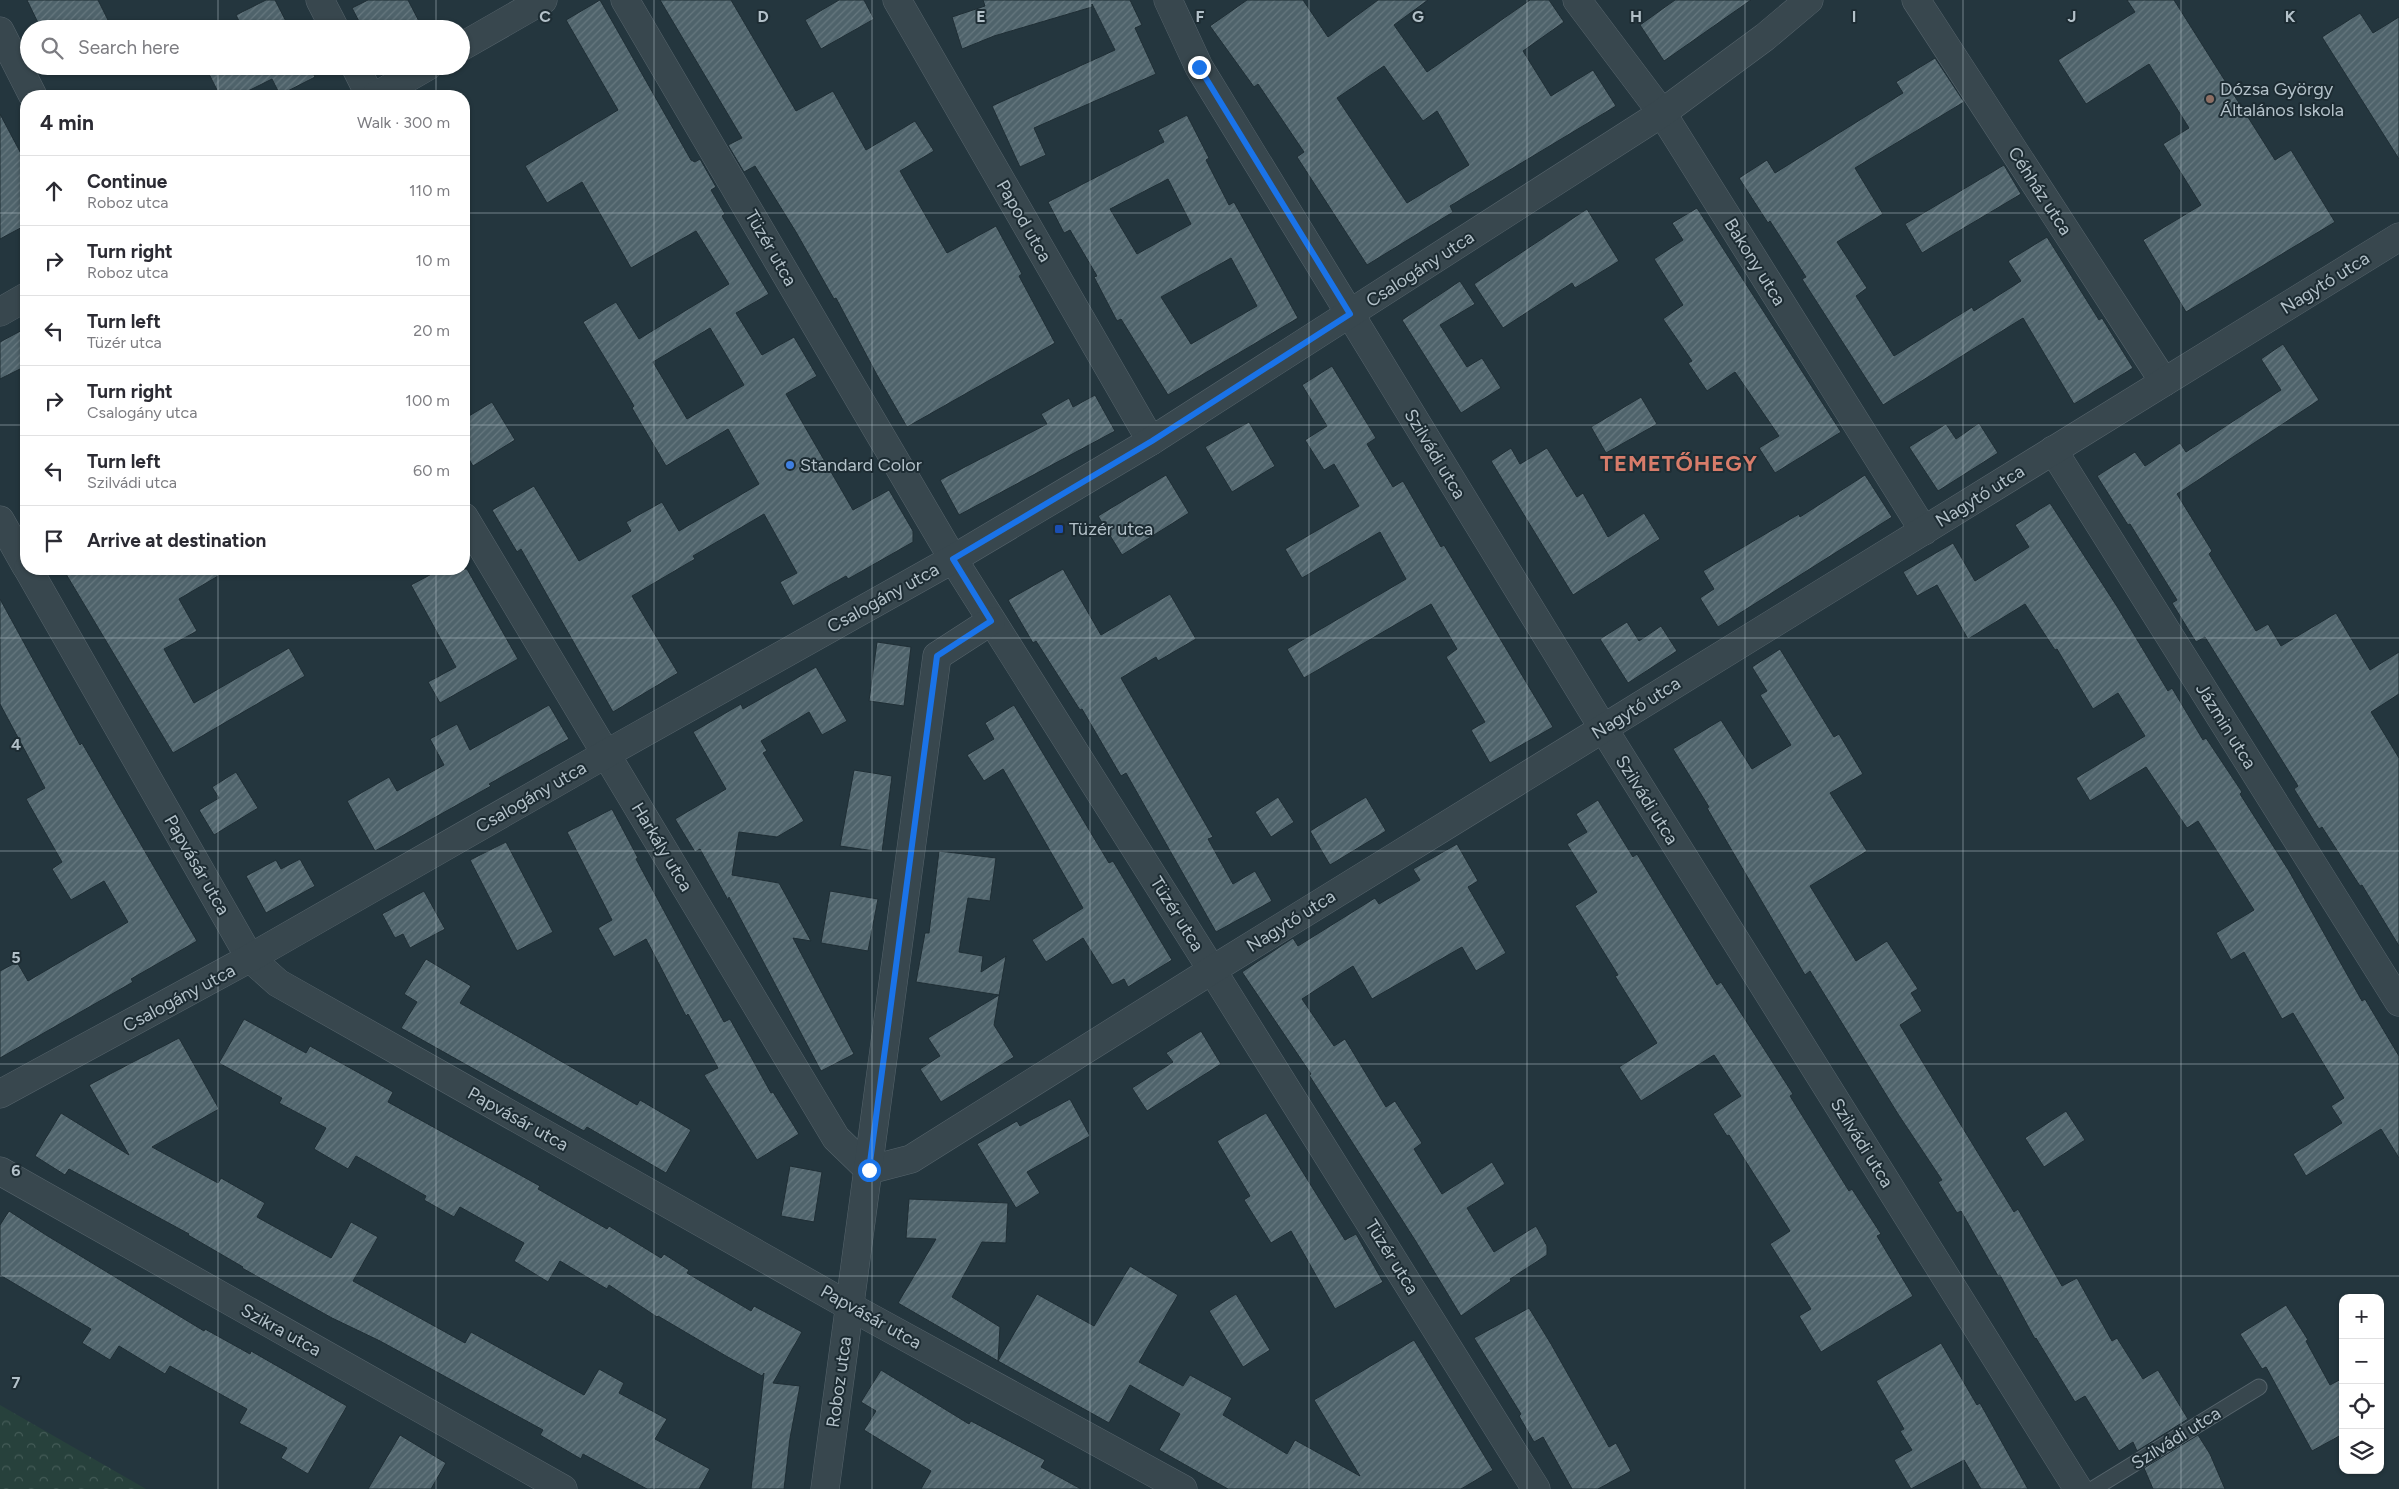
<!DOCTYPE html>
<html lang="en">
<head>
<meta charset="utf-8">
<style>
	:root { --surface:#fff; --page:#f2f2f3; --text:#2b2b33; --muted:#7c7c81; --line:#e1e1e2 }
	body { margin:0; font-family:Figtree,sans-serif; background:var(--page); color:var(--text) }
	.controls { position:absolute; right:15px; bottom:15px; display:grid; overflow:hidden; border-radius:10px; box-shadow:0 1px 4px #0004 }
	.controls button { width:45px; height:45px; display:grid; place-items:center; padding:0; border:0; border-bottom:1px solid var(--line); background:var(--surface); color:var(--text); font:25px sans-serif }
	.stop { position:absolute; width:15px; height:15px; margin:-11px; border:4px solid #1a73e8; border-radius:50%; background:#fff }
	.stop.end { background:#1a73e8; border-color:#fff; box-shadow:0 1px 5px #0008 }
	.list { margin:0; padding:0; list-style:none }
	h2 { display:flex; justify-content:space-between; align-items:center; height:65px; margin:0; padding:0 20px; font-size:21px }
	h2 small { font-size:16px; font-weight:400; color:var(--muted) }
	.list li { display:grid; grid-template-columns:32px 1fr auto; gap:15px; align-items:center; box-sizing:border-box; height:70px; padding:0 20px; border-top:1px solid var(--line) }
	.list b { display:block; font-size:19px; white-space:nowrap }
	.list p { margin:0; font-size:16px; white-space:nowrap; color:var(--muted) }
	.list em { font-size:16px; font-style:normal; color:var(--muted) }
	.icon { flex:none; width:28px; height:28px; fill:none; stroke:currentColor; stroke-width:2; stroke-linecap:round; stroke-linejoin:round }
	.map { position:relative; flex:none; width:2399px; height:1489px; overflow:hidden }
	.search { position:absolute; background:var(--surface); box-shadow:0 1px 4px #0004; left:20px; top:20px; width:450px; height:55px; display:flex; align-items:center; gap:12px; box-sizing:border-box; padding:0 18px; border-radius:28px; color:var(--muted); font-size:19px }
	.panel { position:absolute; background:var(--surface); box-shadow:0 1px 4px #0004; left:20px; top:90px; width:450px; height:485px; border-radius:20px }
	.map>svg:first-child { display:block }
</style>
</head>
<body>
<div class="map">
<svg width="2399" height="1489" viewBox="0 0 2399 1489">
	<defs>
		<pattern id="forest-crowns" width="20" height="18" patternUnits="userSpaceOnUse" patternTransform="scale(1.25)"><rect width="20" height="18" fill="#27413c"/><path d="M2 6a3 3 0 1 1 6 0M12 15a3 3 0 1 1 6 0" fill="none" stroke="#445b57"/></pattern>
		<pattern id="building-hatch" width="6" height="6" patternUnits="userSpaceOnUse" patternTransform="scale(1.25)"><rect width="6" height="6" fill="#4f636b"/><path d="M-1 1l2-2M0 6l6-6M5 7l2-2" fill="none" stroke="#66787f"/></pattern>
	</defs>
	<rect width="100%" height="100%" fill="#24363e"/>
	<!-- forest -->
	<polygon fill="url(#forest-crowns)" points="0,1405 146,1489 0,1489"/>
	<!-- building -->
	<g fill="url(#building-hatch)" stroke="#1f2e35" fill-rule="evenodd">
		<polygon points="27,0 98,0 108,20 88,29 41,29"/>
		<polygon points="266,0 275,0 290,29 243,29 236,15"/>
		<polygon points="368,0 408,0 423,29 363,29 352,8"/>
		<path d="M600,0L691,160L695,162L700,159L716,187L711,190L725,214L722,216L769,294L736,313L762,355L794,337L817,376L786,394L853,510L889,490L913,531V542L848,579L846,576L793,606L780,582L797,573L764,514L693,556L695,559L632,596L678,673L613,712L521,549L517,552L492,510L534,486L579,561L631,531L626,522L662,502L679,531L759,484L728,429L666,466L632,408L634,406L583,322L616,302L639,339L729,284L696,231L631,268L582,182L547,203L525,166L618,110L566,20ZM710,328L744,385L687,419L653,362Z"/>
		<polygon points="660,0 731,0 796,111 833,91 866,150 915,121 934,151 900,171 947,253 996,226 1022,274 1019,276 1055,343 907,427 877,375 836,298 834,299 796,232 755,166 744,172 728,145 742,138"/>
		<polygon points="839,0 864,0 874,19 821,49 805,20"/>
		<polygon points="983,0 1130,0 1142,25 1135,28 1156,74 1034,128 1046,155 1020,167 992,106 1115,50 1092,4 1092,7 994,36 962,49 952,17 985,6"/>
		<path d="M1247,0H1303L1328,37L1378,0H1428L1394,25L1427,72L1530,0H1549L1564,22L1523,51L1551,96L1593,70L1616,106L1450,206L1453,212L1367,265L1297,157L1304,152L1258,84L1254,87L1210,26ZM1384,66L1423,121L1437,111L1469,165L1407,203L1337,98Z"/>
		<polygon points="1675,0 1751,0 1664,61 1640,25"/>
		<polygon points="2127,0 2174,0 2275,160 2291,150 2335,222 2186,312 2143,240 2201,205 2163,144 2189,128 2149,64 2086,104 2058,60 2135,12"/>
		<polygon points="2360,13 2373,33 2399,17 2399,159 2322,37"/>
		<polygon points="1935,58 1964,102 1855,168 1883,214 1837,242 1867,288 1856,296 1894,356 1972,307 1974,311 2021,281 2008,261 2047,237 2099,320 2102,318 2133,368 2074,404 2023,318 1883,405 1802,279 1806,277 1770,221 1768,223 1739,178 1767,160 1775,173 1903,93 1896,82"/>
		<polygon points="205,66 309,66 315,77 280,95 272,79 238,96 220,96"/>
		<polygon points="0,114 26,163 26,225 0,239"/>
		<path d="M1187,115L1209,158L1206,160L1229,205L1234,202L1298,318L1168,395L1121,319L1117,321L1094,277L1097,276L1070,230L1064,233L1048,202L1164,142L1158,130ZM1168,179L1191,224L1137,254L1110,209ZM1231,258L1257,306L1191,344L1161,297Z"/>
		<polygon points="2004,165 2021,194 1922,253 1905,224"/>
		<polygon points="1697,208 1841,432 1775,473 1759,448 1779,436 1735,372 1707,391 1688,363 1692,361 1663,319 1683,305 1654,259 1683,240 1672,223"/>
		<polygon points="1587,209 1619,261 1575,288 1572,283 1503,328 1474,284"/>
		<polygon points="1460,281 1475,304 1440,325 1467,367 1482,358 1501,388 1461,413 1402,320"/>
		<polygon points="26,328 26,366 0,379 0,342"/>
		<polygon points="2283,344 2319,400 2177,494 2212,551 2209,554 2256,631 2268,624 2281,646 2336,613 2370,670 2399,652 2399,694 2371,712 2399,758 2399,946 2362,885 2360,886 2322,827 2319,829 2294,789 2298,786 2205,637 2196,642 2172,603 2177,600 2130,524 2128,525 2097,476 2135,452 2145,466 2180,443 2186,452 2281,390 2261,359"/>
		<polygon points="1332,366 1376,438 1367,444 1393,487 1403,481 1441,547 1444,545 1553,727 1490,763 1471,730 1485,722 1446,657 1457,649 1431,604 1304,678 1287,649 1406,579 1380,532 1302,578 1285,549 1359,506 1334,464 1324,470 1305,440 1327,426 1302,385"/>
		<polygon points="1095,395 1115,431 959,515 940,480 1047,424 1041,414 1069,398 1073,407"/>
		<polygon points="1641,397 1657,424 1606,453 1591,427"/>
		<polygon points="492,402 515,440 473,466 464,451 464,419"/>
		<polygon points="1249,422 1275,466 1232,492 1205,447"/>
		<polygon points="1979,423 1998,453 1938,491 1909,447 1946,424 1956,439"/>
		<polygon points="1511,448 1520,464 1547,448 1577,497 1583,493 1608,537 1644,513 1660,539 1573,595 1491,461"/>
		<polygon points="1166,475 1189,513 1122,555 1098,516"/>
		<polygon points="1865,475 1892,517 1718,627 1700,598 1714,589 1703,571 1799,514 1800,517"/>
		<polygon points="2050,503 2118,608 2168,691 2172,688 2203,740 2206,738 2242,792 2240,794 2289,871 2362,1001 2365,999 2399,1056 2399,1158 2381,1129 2306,1176 2293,1154 2342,1123 2331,1106 2344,1098 2293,1013 2282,1019 2244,952 2231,960 2216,933 2254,910 2198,821 2187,828 2146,767 2090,801 2076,778 2145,736 2118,693 2093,709 2057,649 2055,650 2025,604 1968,639 1937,585 1917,596 1903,572 1953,543 1975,581 2029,547 2015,525"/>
		<polygon points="63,569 230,569 179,599 197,631 164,649 194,703 289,648 305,676 173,753"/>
		<polygon points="441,569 467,569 518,659 440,703 428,682 456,667 411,585"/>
		<polygon points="1063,569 1101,635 1170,594 1196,639 1158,661 1156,657 1121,678 1213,837 1208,839 1233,884 1255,871 1272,901 1216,932 1126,773 1121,776 1082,709 1080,710 1036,641 1033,643 1008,600"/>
		<polygon points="0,599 80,745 82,743 197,941 131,979 133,982 0,1058 0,971 17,962 28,981 128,922 104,881 71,900 52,869 62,862 26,799 45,788 0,704"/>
		<polygon points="1627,622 1639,641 1661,626 1677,651 1628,683 1600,639"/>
		<polygon points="877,642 911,647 904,706 869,701"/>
		<polygon points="1780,649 1834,737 1839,734 1863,774 1830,793 1867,851 1810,886 1856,961 1887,941 1918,989 1911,993 1922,1011 1900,1025 2014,1212 2018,1209 2062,1286 2077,1278 2112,1341 2117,1338 2143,1379 2158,1370 2188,1419 2137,1451 2133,1442 2119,1451 2085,1396 2075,1402 2036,1338 2035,1339 2000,1275 1998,1276 1961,1211 1957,1213 1938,1182 1942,1180 1898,1114 1810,971 1805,975 1707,808 1709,807 1673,749 1721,720 1752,769 1791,745 1760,695 1767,691 1752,667"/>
		<polygon points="816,667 847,721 822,735 809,712 761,741 767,751 763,753 804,821 777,837 739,832 732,875 779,883 811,941 793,938 854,1054 821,1071 729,897 728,900 700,849 695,852 675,819 726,789 693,732 741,704 743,709"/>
		<polygon points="549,705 569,739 489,784 491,786 375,851 347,801 389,777 397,791 444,765 430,739 457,724 470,750"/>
		<polygon points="1014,705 1109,863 1113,861 1172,960 1128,987 1124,979 1112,985 1083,938 1046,962 1032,940 1083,908 1003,769 984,781 967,755 994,739 985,723"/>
		<polygon points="854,770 892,776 882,852 840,846"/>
		<polygon points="236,772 258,808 214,835 199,810 219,798 212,787"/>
		<polygon points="1278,797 1294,822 1271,837 1255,812"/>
		<polygon points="1366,797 1386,831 1330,865 1310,831"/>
		<polygon points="1598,800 1633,857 1637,854 1717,985 1721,982 1793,1094 1790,1096 1849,1191 1852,1189 1881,1234 1877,1236 1913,1296 1821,1352 1799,1316 1811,1309 1770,1244 1790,1231 1729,1135 1727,1136 1713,1114 1741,1096 1714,1055 1641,1101 1619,1067 1657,1043 1615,976 1618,975 1575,906 1597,892 1567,844 1587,832 1576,814"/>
		<polygon points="612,809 638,858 636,859 724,1022 730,1019 771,1093 773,1092 799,1134 757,1160 704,1075 718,1068 688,1014 686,1016 646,939 614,957 598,928 612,920 567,832"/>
		<polygon points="506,842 553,932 517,951 470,860"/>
		<polygon points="1457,844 1478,881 1468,887 1506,953 1476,971 1462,947 1372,999 1353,966 1302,999 1334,1046 1345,1039 1386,1107 1395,1101 1422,1143 1414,1149 1442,1194 1492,1162 1505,1184 1467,1208 1494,1252 1536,1226 1547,1246 1547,1255 1510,1279 1511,1281 1461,1316 1415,1240 1309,1075 1311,1074 1242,972 1293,938 1298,946 1375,898 1379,904 1420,880 1413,869"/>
		<polygon points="939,851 996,858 990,901 968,898 959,952 983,956 981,972 1006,956 994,1025 1014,1057 941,1102 920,1069 940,1056 928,1038 999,995 916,982 925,933 929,933"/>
		<polygon points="300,859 315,886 266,913 246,876 276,860 281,869"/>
		<polygon points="424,891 445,929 410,948 403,934 395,938 382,914"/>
		<polygon points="830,891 878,899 868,951 821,943"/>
		<polygon points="426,959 471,986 460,1003 637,1105 640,1100 691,1130 666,1173 587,1127 584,1131 401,1028 417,1002 404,994"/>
		<polygon points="244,1019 306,1053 310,1046 352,1069 393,1092 388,1102 540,1186 538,1189 607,1229 609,1226 661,1258 664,1254 689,1270 687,1273 751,1311 754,1306 802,1332 773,1383 800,1386 790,1438 784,1489 751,1489 764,1373 762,1376 726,1356 658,1316 657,1317 609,1285 607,1289 560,1261 548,1282 514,1261 524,1243 460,1207 454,1217 424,1200 426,1196 356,1156 348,1169 314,1149 326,1128 279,1103 282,1098 219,1063"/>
		<polygon points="1201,1031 1221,1064 1147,1111 1132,1088 1173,1062 1166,1053"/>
		<polygon points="179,1038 219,1109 152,1147 218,1183 221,1178 265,1203 257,1217 331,1258 351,1222 378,1237 353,1281 465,1343 471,1332 584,1395 599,1369 624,1383 619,1393 667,1419 655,1439 710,1469 699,1489 647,1489 583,1454 581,1459 540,1435 543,1430 380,1341 332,1318 242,1268 243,1267 188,1235 189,1234 69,1169 65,1175 35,1156 61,1113 129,1155 89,1085"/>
		<polygon points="1070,1099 1090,1136 1027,1172 1040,1193 1016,1208 977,1144 1017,1121 1020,1126"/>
		<polygon points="2066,1111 2085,1140 2044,1167 2025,1138"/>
		<polygon points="1266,1113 1345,1240 1356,1234 1383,1282 1335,1309 1291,1231 1271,1243 1244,1200 1250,1196 1217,1141"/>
		<polygon points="790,1166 822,1172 814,1222 781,1216"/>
		<polygon points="909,1199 1008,1203 1006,1243 982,1242 952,1297 1000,1327 998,1361 898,1303 936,1239 906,1238"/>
		<polygon points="9,1211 46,1235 204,1331 205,1329 250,1354 251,1351 347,1406 308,1474 281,1458 287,1448 239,1423 247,1409 170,1366 165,1374 119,1346 110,1360 82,1343 91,1329 0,1275 0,1225"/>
		<polygon points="1130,1266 1178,1295 1139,1362 1183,1386 1190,1375 1232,1398 1223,1415 1287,1454 1295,1440 1360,1476 1314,1400 1414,1340 1493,1470 1461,1489 1228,1489 1159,1450 1180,1414 1130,1385 1109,1423 998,1361 1037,1294 1094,1326"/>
		<polygon points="1236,1294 1270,1350 1243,1367 1209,1311"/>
		<polygon points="2286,1305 2308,1340 2306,1341 2330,1385 2343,1378 2343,1434 2312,1451 2266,1367 2262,1369 2240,1334"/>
		<polygon points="1529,1308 1551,1344 1609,1447 1616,1443 1631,1471 1598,1489 1572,1489 1543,1437 1534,1442 1519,1416 1521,1414 1474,1338"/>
		<polygon points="1941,1343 1977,1405 1980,1403 2028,1489 1981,1489 1964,1460 1911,1489 1894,1460 1912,1450 1900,1431 1904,1429 1876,1381"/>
		<polygon points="881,1370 969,1424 971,1421 1045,1460 1041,1467 1081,1489 921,1489 931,1471 864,1430 876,1411 861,1402"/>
		<polygon points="400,1435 446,1463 431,1489 368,1489"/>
		<polygon points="2198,1435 2210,1454 2225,1489 2153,1489 2144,1468"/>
	</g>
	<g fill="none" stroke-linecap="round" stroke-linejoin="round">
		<defs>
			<polyline id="lane" points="2093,1489 2259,1387"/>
			<g id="street">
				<polyline points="320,0 335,29"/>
				<polyline points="625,0 953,559 1212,970 1536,1489"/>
				<polyline points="897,0 1151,441"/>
				<polyline points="1168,0 1199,67 1603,728 2078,1489"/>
				<polyline points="1577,0 1662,113 1924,531"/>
				<polyline points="1916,0 2164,382"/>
				<polyline points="0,31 33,96"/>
				<polyline points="461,47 543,0"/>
				<polyline points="355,66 370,96"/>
				<polyline points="376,96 428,66"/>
				<polyline points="0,312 26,297"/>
				<polyline points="2053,450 2399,1002"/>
				<polyline points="464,517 836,1138 869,1170 911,1159 1212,970 2399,237"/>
				<polyline points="0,520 26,566"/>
				<polyline points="28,569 250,958 278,983 849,1306 1183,1489"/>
				<polyline points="0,1094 250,958 606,754 953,559 1151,441 1662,113 1765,37 1809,0"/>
				<polyline points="0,1171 563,1489"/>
				<polyline points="825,1489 937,656 991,621"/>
			</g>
		</defs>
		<!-- lane casing -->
		<use href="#lane" stroke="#56646c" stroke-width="17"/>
		<!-- street casing -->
		<use href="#street" stroke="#56646c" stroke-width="29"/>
		<!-- lane -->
		<use href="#lane" stroke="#38474e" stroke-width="15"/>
		<!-- street -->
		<use href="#street" stroke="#38474e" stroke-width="28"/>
	</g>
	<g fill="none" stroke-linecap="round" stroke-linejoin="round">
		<!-- route -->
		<polyline stroke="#1a73e8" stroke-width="6" points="869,1170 937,656 991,621 953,559 1152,441 1350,314 1199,67"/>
	</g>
	<!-- grid -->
	<path fill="none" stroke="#b3c1c9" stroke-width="1" stroke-opacity="0.55" d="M218,0V29M436,0V29M654,0V1489M872,0V1489M1090,0V1489M1309,0V1489M1527,0V1489M1745,0V1489M1963,0V1489M2181,0V1489M218,66V96M436,66V96M0,213H26M464,213H2399M0,425H26M464,425H2399M218,569V1489M436,569V1489M0,638H2399M0,851H2399M0,1064H2399M0,1276H2399"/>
	<!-- markers -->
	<circle fill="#8d6e63" stroke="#1d2c33" stroke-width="2" cx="2210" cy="99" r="5"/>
	<circle fill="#3f7fe0" stroke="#1d2c33" stroke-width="2" cx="790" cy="465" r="5"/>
	<rect fill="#1a4fb4" stroke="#1d2c33" stroke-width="2" x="1054" y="524" width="10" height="10" rx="2.5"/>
	<g text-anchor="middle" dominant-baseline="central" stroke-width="4" stroke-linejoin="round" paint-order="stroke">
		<!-- poi labels -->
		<g font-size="18" fill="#b3c1c9" stroke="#1d2c33" text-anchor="start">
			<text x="2220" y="89">Dózsa György<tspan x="2220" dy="21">Általános Iskola</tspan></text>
			<text x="800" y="465">Standard Color</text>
			<text x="1069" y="529">Tüzér utca</text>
		</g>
		<!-- street labels -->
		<g font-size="18" fill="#b3c1c9" stroke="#1d2c33">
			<text transform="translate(2040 191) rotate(57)">Céhház utca</text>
			<text transform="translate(1024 221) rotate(60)">Papod utca</text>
			<text transform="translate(771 248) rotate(60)">Tüzér utca</text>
			<text transform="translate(1755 262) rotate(58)">Bakony utca</text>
			<text transform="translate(1420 269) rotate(-33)">Csalogány utca</text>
			<text transform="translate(2325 283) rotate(-32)">Nagytó utca</text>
			<text transform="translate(1435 454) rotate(59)">Szilvádi utca</text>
			<text transform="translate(1980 496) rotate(-32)">Nagytó utca</text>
			<text transform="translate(883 598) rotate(-29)">Csalogány utca</text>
			<text transform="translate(1636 708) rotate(-32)">Nagytó utca</text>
			<text transform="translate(2226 726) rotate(58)">Jázmin utca</text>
			<text transform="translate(531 797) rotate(-30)">Csalogány utca</text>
			<text transform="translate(1647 800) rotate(58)">Szilvádi utca</text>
			<text transform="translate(662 847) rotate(59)">Harkály utca</text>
			<text transform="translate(197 865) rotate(60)">Papvásár utca</text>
			<text transform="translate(1177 914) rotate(58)">Tüzér utca</text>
			<text transform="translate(1291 921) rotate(-32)">Nagytó utca</text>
			<text transform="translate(179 998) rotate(-28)">Csalogány utca</text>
			<text transform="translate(518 1119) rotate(29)">Papvásár utca</text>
			<text transform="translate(1862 1143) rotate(58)">Szilvádi utca</text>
			<text transform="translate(1392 1257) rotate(58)">Tüzér utca</text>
			<text transform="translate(871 1317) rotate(29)">Papvásár utca</text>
			<text transform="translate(281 1330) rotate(29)">Szikra utca</text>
			<text transform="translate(839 1382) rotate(-82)">Roboz utca</text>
			<text transform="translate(2176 1438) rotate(-32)">Szilvádi utca</text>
		</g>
		<!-- district labels -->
		<g font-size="22" font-weight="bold" letter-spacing="1" fill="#d77c6a" stroke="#1d2c33">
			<text x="1679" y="463">TEMETŐHEGY</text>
		</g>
	</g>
	<g font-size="16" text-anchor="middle" font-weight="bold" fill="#b3c1c9" stroke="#1d2c33" stroke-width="4" stroke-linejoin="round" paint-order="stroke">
		<text x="545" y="22">C</text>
		<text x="763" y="22">D</text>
		<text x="981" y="22">E</text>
		<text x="1200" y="22">F</text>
		<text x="1418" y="22">G</text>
		<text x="1636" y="22">H</text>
		<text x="1854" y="22">I</text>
		<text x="2072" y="22">J</text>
		<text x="2290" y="22">K</text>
		<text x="16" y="750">4</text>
		<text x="16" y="963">5</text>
		<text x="16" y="1176">6</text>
		<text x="16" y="1388">7</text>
	</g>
</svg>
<div class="controls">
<button>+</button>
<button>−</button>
<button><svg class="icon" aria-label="locate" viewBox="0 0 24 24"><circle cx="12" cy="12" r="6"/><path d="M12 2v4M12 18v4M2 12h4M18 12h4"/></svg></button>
<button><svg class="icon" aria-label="layers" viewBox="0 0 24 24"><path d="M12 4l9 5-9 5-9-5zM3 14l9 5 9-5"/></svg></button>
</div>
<div class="stop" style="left:869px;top:1170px"></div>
<div class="stop end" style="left:1199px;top:67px"></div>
<div class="search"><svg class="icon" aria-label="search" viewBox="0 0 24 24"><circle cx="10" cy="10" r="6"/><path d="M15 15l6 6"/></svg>Search here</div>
<section class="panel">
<h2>4 min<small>Walk · 300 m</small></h2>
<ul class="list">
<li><svg class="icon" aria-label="ahead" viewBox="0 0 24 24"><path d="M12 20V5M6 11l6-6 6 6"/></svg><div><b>Continue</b><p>Roboz utca</p></div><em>110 m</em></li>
<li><svg class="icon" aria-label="right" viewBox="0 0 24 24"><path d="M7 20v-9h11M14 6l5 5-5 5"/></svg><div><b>Turn right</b><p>Roboz utca</p></div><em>10 m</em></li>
<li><svg class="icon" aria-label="left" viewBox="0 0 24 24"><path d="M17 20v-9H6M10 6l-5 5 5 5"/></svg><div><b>Turn left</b><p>Tüzér utca</p></div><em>20 m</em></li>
<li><svg class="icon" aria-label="right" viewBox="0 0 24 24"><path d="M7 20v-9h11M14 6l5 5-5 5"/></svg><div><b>Turn right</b><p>Csalogány utca</p></div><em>100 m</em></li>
<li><svg class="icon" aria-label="left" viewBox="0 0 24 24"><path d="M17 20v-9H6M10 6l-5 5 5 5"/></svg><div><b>Turn left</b><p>Szilvádi utca</p></div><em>60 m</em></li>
<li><svg class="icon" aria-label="arrive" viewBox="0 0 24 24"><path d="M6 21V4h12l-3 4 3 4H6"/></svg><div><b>Arrive at destination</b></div></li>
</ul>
</section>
</div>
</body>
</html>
